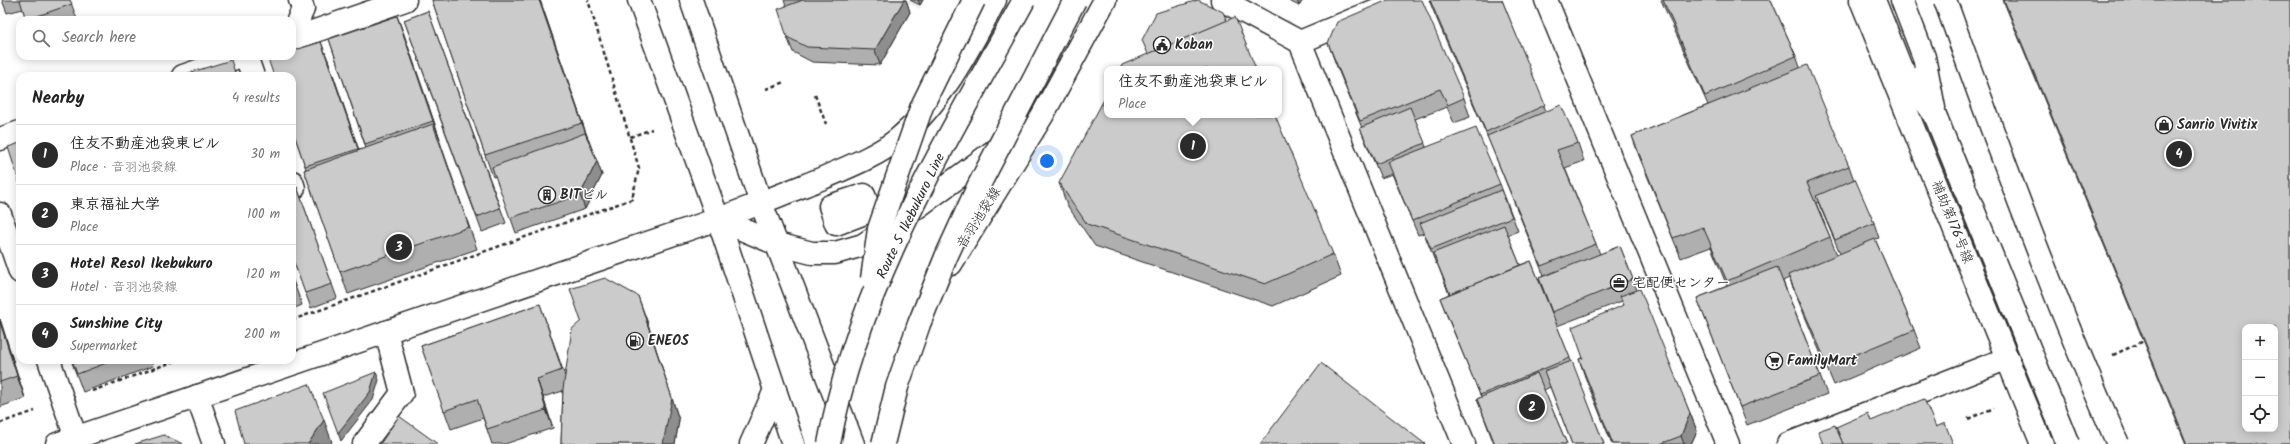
<!DOCTYPE html>
<html lang="en">
<head>
<meta charset="utf-8">
<style>
	:root { --surface:#fff; --page:#f6f6f6; --text:#222; --muted:#767676; --line:#e0e0e0; --accent:#2b2b2b }
	body { margin:0; font-family:Kalam,"Klee One",sans-serif; background:var(--page); color:var(--text) }
	.controls { position:absolute; right:12px; bottom:12px; display:grid; overflow:hidden; border-radius:8px; box-shadow:0 2px 10px #0003 }
	.controls button { width:36px; height:36px; display:grid; place-items:center; padding:0; border:0; border-bottom:1px solid var(--line); background:var(--surface); color:var(--text); font:20px sans-serif }
	.you { position:absolute; left:1047px; top:161px; width:14px; height:14px; margin:-10px; border:3px solid #fff; border-radius:50%; background:#1a73e8; box-shadow:0 0 0 6px #1a73e833 }
	.badge { display:grid; place-items:center; width:26px; height:26px; border-radius:50%; background:var(--accent); color:#fff; font-size:13px; font-weight:700 }
	.pin { position:absolute; translate:-50% -50%; border:2px solid #fff; box-shadow:0 1px 4px #0006 }
	.popup { position:absolute; left:1104px; top:66px; width:178px; height:52px; box-sizing:border-box; display:grid; place-content:center; border-radius:8px; background:var(--surface); filter:drop-shadow(0 1px 3px #0005); font-size:13px; white-space:nowrap; color:var(--muted) }
	.popup b { font-size:15px; color:var(--text) }
	.popup::after { content:''; position:absolute; left:50%; top:100%; margin-left:-8px; border:8px solid transparent; border-top-color:var(--surface) }
	.list { margin:0; padding:0; list-style:none }
	h2 { display:flex; justify-content:space-between; align-items:center; height:52px; margin:0; padding:0 16px; font-size:17px }
	h2 small { font-size:13px; font-weight:400; color:var(--muted) }
	.list li { display:grid; grid-template-columns:26px 1fr auto; gap:12px; align-items:center; box-sizing:border-box; height:60px; padding:0 16px; border-top:1px solid var(--line) }
	.list b { display:block; font-size:15px; white-space:nowrap }
	.list p { margin:0; font-size:13px; white-space:nowrap; color:var(--muted) }
	.list em { font-size:13px; font-style:normal; color:var(--muted) }
	.icon { flex:none; width:22px; height:22px; fill:none; stroke:currentColor; stroke-width:2; stroke-linecap:round; stroke-linejoin:round }
	.map { position:relative; flex:none; width:2290px; height:444px; overflow:hidden }
	.search { position:absolute; background:var(--surface); box-shadow:0 2px 10px #0003; left:16px; top:16px; width:280px; height:44px; display:flex; align-items:center; gap:10px; box-sizing:border-box; padding:0 14px; border-radius:12px; color:var(--muted); font-size:15px }
	.panel { position:absolute; background:var(--surface); box-shadow:0 2px 10px #0003; left:16px; top:72px; width:280px; height:292px; border-radius:12px }
	.map>svg:first-child { display:block }
</style>
</head>
<body>
<div class="map">
<svg width="2290" height="444" viewBox="0 0 2290 444">
	<rect width="100%" height="100%" fill="#fff"/>
	<filter id="ink" filterUnits="userSpaceOnUse"><feTurbulence type="fractalNoise" baseFrequency=".025" numOctaves="2"/><feDisplacementMap in="SourceGraphic" scale="8" xChannelSelector="R" yChannelSelector="G"/><feConvolveMatrix kernelMatrix="1 2 1 2 8 2 1 2 1" color-interpolation-filters="sRGB"/></filter>
	<g filter="url(#ink)">
		<!-- built -->
		<polygon fill="#efefef" points="900,0 924,0 920,9"/>
		<g fill="none" stroke-linecap="round" stroke-linejoin="round">
			<defs>
				<g id="minor">
					<polyline points="691,0 761,203"/>
					<polyline points="1222,0 1300,42 1464,444"/>
					<polyline points="1546,0 1728,444"/>
					<polyline points="1861,0 2042,444"/>
					<polyline points="292,34 303,9 300,0"/>
					<polyline points="292,39 405,0"/>
					<polyline points="1300,42 1400,0"/>
					<polyline points="246,56 253,76"/>
					<polyline points="183,76 241,56"/>
					<polyline points="0,139 20,132"/>
					<polyline points="292,182 294,188 292,189"/>
					<polygon points="864,195 870,211 836,224 830,206"/>
					<polyline points="0,214 20,272"/>
					<polyline points="49,360 76,438"/>
					<polyline points="197,396 214,444"/>
					<polyline points="57,444 718,219 639,0"/>
					<polyline points="364,444 402,393 386,332"/>
					<polyline points="751,444 775,390"/>
					<polyline points="1788,444 2008,358"/>
				</g>
				<g id="major">
					<polyline points="761,203 853,444"/>
					<polyline points="718,219 777,244 812,253 835,253 863,245 893,225 1002,145"/>
					<path d="M718,219C754,206 788,192 823,178C848,167 877,156 898,139C942,102 969,49 995,0"/>
					<polyline points="718,219 793,444"/>
					<polyline points="951,264 1042,116 1105,0"/>
				</g>
				<g id="highway">
					<polyline points="1874,0 1901,68 1935,115"/>
					<polyline points="1902,0 1924,57 1934,108"/>
				</g>
			</defs>
			<!-- minor casing -->
			<use href="#minor" stroke="#2b2b2b" stroke-width="25"/>
			<!-- major casing -->
			<use href="#major" stroke="#2b2b2b" stroke-width="25"/>
			<!-- highway casing -->
			<use href="#highway" stroke="#2b2b2b" stroke-width="25"/>
			<!-- path -->
			<g stroke="#2b2b2b" stroke-width="2.5" stroke-dasharray="4 3" stroke-linecap="butt">
				<polyline points="766,89 784,82"/>
				<polyline points="815,95 826,124"/>
				<polyline points="630,137 652,129"/>
				<polyline points="292,320 632,199 639,168 588,0"/>
				<polyline points="2113,355 2144,341"/>
				<polyline points="92,391 178,360"/>
				<polyline points="1968,419 1994,408"/>
				<polyline points="0,423 35,411"/>
			</g>
			<!-- minor -->
			<use href="#minor" stroke="#fff" stroke-width="22"/>
			<!-- major -->
			<use href="#major" stroke="#fff" stroke-width="22"/>
			<!-- highway -->
			<use href="#highway" stroke="#fff" stroke-width="22"/>
			<defs>
				<g id="highway-bridge">
					<path d="M1945,0C1999,150 2054,299 2118,444"/>
					<polyline points="1935,115 2068,444"/>
					<polyline points="872,279 879,229 922,106 974,0"/>
					<path d="M829,444C858,283 947,141 1024,0"/>
					<polyline points="883,444 897,387 919,324 946,257 978,187 1075,0"/>
				</g>
			</defs>
			<!-- highway-bridge casing -->
			<use href="#highway-bridge" stroke="#2b2b2b" stroke-width="25" stroke-linecap="butt"/>
			<!-- highway-bridge -->
			<use href="#highway-bridge" stroke="#fff" stroke-width="22"/>
		</g>
		<!-- wall -->
		<g fill="#afafaf" stroke="#2b2b2b" fill-rule="evenodd">
			<polygon points="2,0 70,0 77,19 74,20 26,20 23,9 7,13"/>
			<polygon points="432,0 540,0 586,133 602,175 585,209 516,233 496,176 493,177 485,155"/>
			<polygon points="784,0 906,0 910,12 880,65 812,62 793,52 787,37 786,6"/>
			<polygon points="910,0 923,0 920,5"/>
			<polygon points="1287,0 1303,0 1299,6"/>
			<polygon points="1429,0 1502,0 1546,111 1578,143 1584,161 1565,168 1600,254 1620,246 1637,290 1690,413 1697,431 1691,444 1612,444 1585,377 1579,359 1583,358 1623,305 1622,301 1557,326 1539,278 1544,276 1490,143 1433,10"/>
			<path d="M1661,0H1771L1796,56L1800,67L1849,166L1854,180L1874,223L1879,238L1875,239L1914,330L1921,348L1834,385L1795,293L1789,278L1783,281L1827,394L1747,425L1697,298L1727,286L1711,247L1681,258L1639,156L1632,136L1708,105ZM1818,202L1840,253L1837,255L1830,237L1816,203Z"/>
			<polygon points="2003,0 2290,0 2290,444 2186,444"/>
			<polygon points="428,11 506,223 482,232 404,20"/>
			<polygon points="397,16 440,139 439,139 477,249 348,294 304,170 306,169 292,128 328,60 359,150 366,148 329,39"/>
			<polygon points="1328,43 1464,98 1470,117 1454,123 1447,107 1415,119 1426,147 1500,184 1518,231 1508,235 1520,265 1531,261 1571,361 1604,444 1572,444 1550,387 1544,390 1567,444 1494,444 1477,399 1481,397 1447,316 1440,298 1449,294 1437,263 1436,264 1424,233 1418,235 1392,174 1381,178 1366,143 1360,128 1362,128 1335,62"/>
			<polygon points="1059,183 1333,254 1341,276 1273,306 1095,246 1067,205"/>
			<polygon points="297,187 337,298 311,308 292,257"/>
			<polygon points="292,278 302,305 292,309"/>
			<polygon points="540,304 565,376 646,318 679,420 675,444 561,444 563,391 543,397 553,428 505,444 492,444 483,418 451,429 421,346"/>
			<polygon points="0,319 25,398 0,407"/>
			<polygon points="71,360 151,360 153,366 83,392"/>
		</g>
		<!-- shaded-wall -->
		<g fill="#8e8e8e" stroke="#2b2b2b">
			<polygon points="539,0 540,0 590,145 582,123"/>
			<polygon points="904,0 906,0 910,12 880,65 875,50"/>
			<polygon points="918,0 923,0 920,5"/>
			<polygon points="1297,0 1303,0 1299,6"/>
			<polygon points="397,16 404,34 440,139 433,121"/>
			<polygon points="321,42 328,60 364,167 358,149"/>
			<polygon points="597,161 602,175 585,209 580,195"/>
			<polygon points="638,296 646,318 679,420 675,444 663,444"/>
			<polygon points="0,319 25,398 17,376 0,322"/>
			<polygon points="376,372 379,380 373,400 341,441 338,433"/>
			<polygon points="537,379 543,397 553,428 546,410"/>
			<polygon points="1690,413 1697,431 1691,444 1684,444 1681,436"/>
			<polygon points="324,420 332,442 330,444 308,444"/>
		</g>
		<!-- building -->
		<g fill="#cbcbcb" stroke="#2b2b2b" fill-rule="evenodd">
			<polygon points="20,0 70,0 72,4 26,20"/>
			<polygon points="432,0 539,0 582,123 485,155"/>
			<polygon points="803,0 904,0 875,50 807,47 787,37 778,9"/>
			<polygon points="1198,0 1223,12 1227,21 1148,54 1142,40 1156,13"/>
			<polygon points="1388,0 1422,0 1464,98 1448,105 1440,89 1360,121 1328,43 1337,22"/>
			<polygon points="1430,0 1502,0 1545,105 1486,132"/>
			<polygon points="1663,0 1771,0 1796,56 1705,96"/>
			<path d="M2004,0H2290V444H2187ZM2245,327H2275V429H2245Z"/>
			<polygon points="428,11 500,208 477,217 404,20"/>
			<polygon points="397,16 433,121 365,144 329,39"/>
			<polygon points="1235,17 1256,69 1120,69 1122,65"/>
			<polygon points="321,42 358,149 305,166 292,128 292,76 274,76 268,59 278,56 292,56 292,51"/>
			<polygon points="231,60 236,76 179,76"/>
			<polygon points="1807,65 1849,166 1807,183 1830,237 1727,281 1703,227 1673,238 1632,136"/>
			<polygon points="1107,94 1107,115 1275,115 1333,254 1265,284 1087,224 1059,183"/>
			<polygon points="1561,105 1578,143 1557,150 1596,244 1541,266 1487,136"/>
			<polygon points="1410,107 1425,143 1376,164 1360,128"/>
			<polygon points="433,124 469,227 340,272 304,170"/>
			<polygon points="1476,128 1500,184 1412,221 1388,162"/>
			<polygon points="585,133 597,161 580,195 510,218 492,167"/>
			<polygon points="20,143 20,185 8,147"/>
			<polygon points="1855,179 1874,223 1835,240 1816,196"/>
			<polygon points="297,187 332,284 305,293 292,257 292,189"/>
			<polygon points="1501,190 1512,217 1431,249 1420,223"/>
			<polygon points="1504,225 1520,265 1450,294 1433,253"/>
			<polygon points="1875,239 1914,330 1828,366 1788,275"/>
			<polygon points="1620,246 1633,279 1552,312 1539,278"/>
			<polygon points="1531,261 1570,358 1480,395 1440,298"/>
			<polygon points="1777,267 1820,376 1740,407 1697,298"/>
			<polygon points="292,278 295,287 292,288"/>
			<polygon points="605,278 638,296 672,398 663,444 561,444 563,389 572,329 581,321 570,289"/>
			<polygon points="1640,289 1690,413 1681,436 1660,444 1613,444 1579,359 1583,358 1572,327 1624,305 1620,296"/>
			<polygon points="540,304 562,370 537,379 546,410 487,429 477,399 444,411 421,346"/>
			<polygon points="0,322 17,376 0,382"/>
			<polygon points="72,360 114,360 77,374"/>
			<polygon points="1572,361 1604,444 1572,444 1544,371"/>
			<polygon points="1321,363 1425,444 1260,444"/>
			<polygon points="376,372 370,392 338,433 323,393"/>
			<polygon points="1537,373 1567,444 1495,444 1477,399"/>
			<polygon points="309,384 324,420 308,444 244,444 235,411"/>
			<polygon points="1924,399 1936,427 1945,423 1953,444 1843,444 1836,427 1868,413 1871,421"/>
			<polygon points="399,416 438,444 380,444"/>
			<polygon points="1835,425 1843,444 1823,444 1818,431"/>
			<polygon points="164,435 183,444 135,444"/>
		</g>
	</g>
	<!-- icons -->
	<defs>
		<symbol id="civic-ring" viewBox="-11 -11 22 22"><circle r="9.5" fill="#fff" stroke="#2b2b2b" stroke-width="1.5"/><path d="M-.6-6.5H3V-4.5H.6V-3L4-1V1h2V6H-6V1h2V-1L-.6-3ZM-1.2 2.5V6h2.4V2.5Z" fill="#2b2b2b"/></symbol>
		<symbol id="shop-ring" viewBox="-11 -11 22 22"><circle r="9.5" fill="#fff" stroke="#2b2b2b" stroke-width="1.5"/><path d="M-5-2.5h2.3a2.7 3.5 0 0 1 5.4 0H5L5.5 6h-11ZM-1.5-2.5h3a1.5 2.3 0 0 0-3 0Z" fill="#2b2b2b"/></symbol>
		<symbol id="building-ring" viewBox="-11 -11 22 22"><circle r="9.5" fill="#fff" stroke="#2b2b2b" stroke-width="1.5"/><path d="M-4-6H4V6H1V3H-1V6H-4ZM-2.5-4.3h1.7v1.8h-1.7ZM.8-4.3h1.7v1.8H.8ZM-2.5-1h1.7V.8h-1.7ZM.8-1h1.7V.8H.8Z" fill="#2b2b2b"/></symbol>
		<symbol id="office-ring" viewBox="-11 -11 22 22"><circle r="9.5" fill="#fff" stroke="#2b2b2b" stroke-width="1.5"/><path d="M-6-3h4V-5.5h4V-3h4V5H-6ZM-1-4.5V-3h2v-1.5ZM-6 0V1H6V0Z" fill="#2b2b2b"/></symbol>
		<symbol id="fuel-ring" viewBox="-11 -11 22 22"><circle r="9.5" fill="#fff" stroke="#2b2b2b" stroke-width="1.5"/><path d="M-5.5-6h7V0h2V4h1.3V-2.5L3-4.5l.8-.8L6-3V5H2.5V1h-1V6h-7ZM-4.2-4.7v3.2H.2V-4.7Z" fill="#2b2b2b"/></symbol>
		<symbol id="supermarket-ring" viewBox="-11 -11 22 22"><circle r="9.5" fill="#fff" stroke="#2b2b2b" stroke-width="1.5"/><path d="M-6-5.5h2.5l.6 2H6L4.5 2H-2.5L-4.4-4H-6ZM-1.5 3.2a1.3 1.3 0 1 0 .1 0ZM3 3.2a1.3 1.3 0 1 0 .1 0Z" fill="#2b2b2b"/></symbol>
	</defs>
	<g fill-rule="evenodd">
		<use href="#civic-ring" x="1152" y="35" width="20" height="20"/>
		<use href="#shop-ring" x="2154" y="115" width="20" height="20"/>
		<use href="#building-ring" x="537" y="185" width="20" height="20"/>
		<use href="#office-ring" x="1609" y="273" width="20" height="20"/>
		<use href="#fuel-ring" x="625" y="331" width="20" height="20"/>
		<use href="#supermarket-ring" x="1764" y="351" width="20" height="20"/>
	</g>
	<g text-anchor="middle" dominant-baseline="central" stroke-width="3" stroke-linejoin="round" paint-order="stroke">
		<!-- poi labels -->
		<g font-size="14" font-weight="bold" fill="#2b2b2b" stroke="#fff" text-anchor="start">
			<text x="1175" y="45">Koban</text>
			<text x="2177" y="125">Sanrio Vivitix</text>
			<text x="560" y="195">BITビル</text>
			<text x="1632" y="283">宅配便センター</text>
			<text x="648" y="341">ENEOS</text>
			<text x="1787" y="361">FamilyMart</text>
		</g>
		<!-- street labels -->
		<g font-size="14" fill="#2b2b2b" stroke="#fff">
			<text transform="translate(911 216) rotate(-64)">Route 5 Ikebukuro Line</text>
			<text transform="translate(979 218) rotate(-58)">音羽池袋線</text>
			<text transform="translate(1952 222) rotate(68)">補助第176号線</text>
		</g>
	</g>
</svg>
<div class="controls">
<button>+</button>
<button>−</button>
<button><svg class="icon" aria-label="locate" viewBox="0 0 24 24"><circle cx="12" cy="12" r="6"/><path d="M12 2v4M12 18v4M2 12h4M18 12h4"/></svg></button>
</div>
<div class="you"></div>
<div class="pin badge" style="left:1193px;top:146px">1</div>
<div class="popup"><b>住友不動産池袋東ビル</b>Place</div>
<div class="pin badge" style="left:1532px;top:407px">2</div>
<div class="pin badge" style="left:399px;top:247px">3</div>
<div class="pin badge" style="left:2179px;top:154px">4</div>
<div class="search"><svg class="icon" aria-label="search" viewBox="0 0 24 24"><circle cx="10" cy="10" r="6"/><path d="M15 15l6 6"/></svg>Search here</div>
<section class="panel">
<h2>Nearby<small>4 results</small></h2>
<ul class="list">
<li><span class="badge">1</span><div><b>住友不動産池袋東ビル</b><p>Place · 音羽池袋線</p></div><em>30 m</em></li>
<li><span class="badge">2</span><div><b>東京福祉大学</b><p>Place</p></div><em>100 m</em></li>
<li><span class="badge">3</span><div><b>Hotel Resol Ikebukuro</b><p>Hotel · 音羽池袋線</p></div><em>120 m</em></li>
<li><span class="badge">4</span><div><b>Sunshine City</b><p>Supermarket</p></div><em>200 m</em></li>
</ul>
</section>
</div>
</body>
</html>
